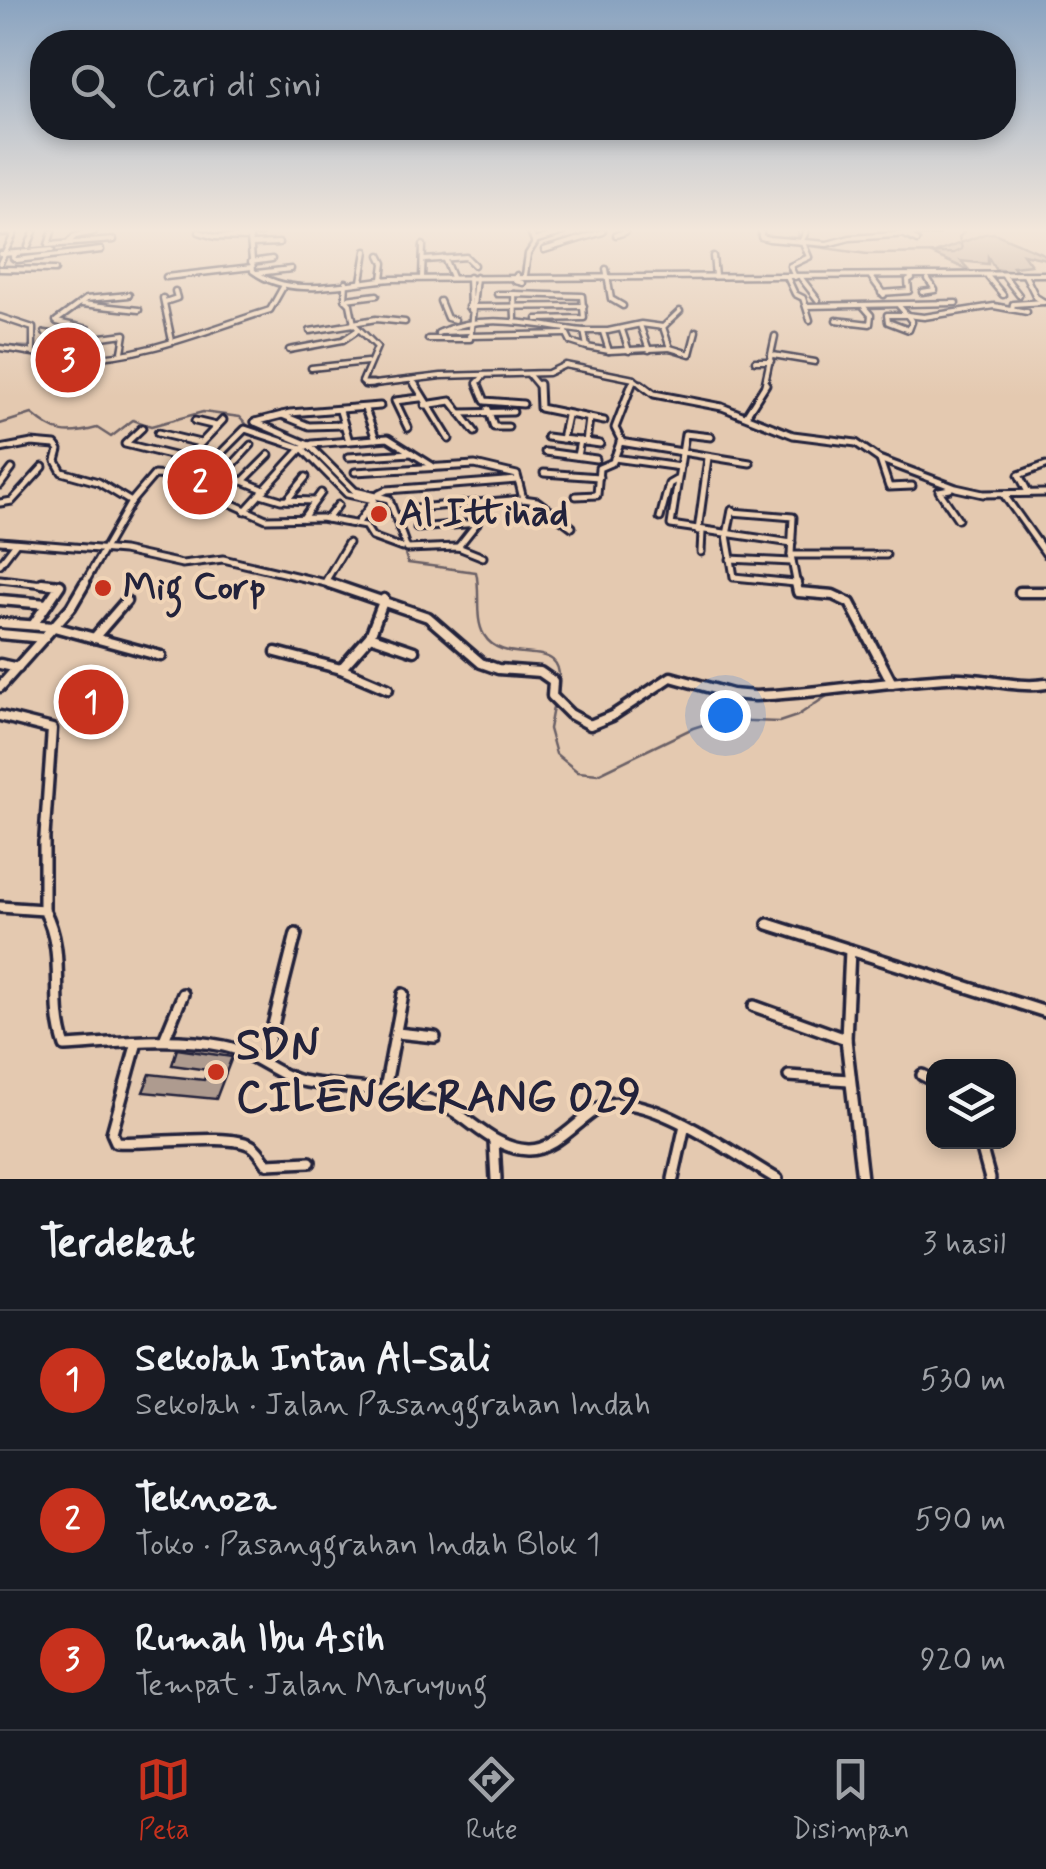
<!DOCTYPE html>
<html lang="id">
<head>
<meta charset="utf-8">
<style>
	:root { --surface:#171b24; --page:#242831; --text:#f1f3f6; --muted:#9ea1a6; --line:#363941; --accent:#c8321e }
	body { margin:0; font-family:Mynerve,sans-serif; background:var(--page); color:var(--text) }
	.controls { position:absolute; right:30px; bottom:30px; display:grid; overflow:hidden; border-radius:20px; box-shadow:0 5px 15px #0003 }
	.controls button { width:90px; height:90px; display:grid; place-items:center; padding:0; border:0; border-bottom:2px solid var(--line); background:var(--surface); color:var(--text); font:50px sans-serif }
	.you { position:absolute; left:725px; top:715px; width:35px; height:35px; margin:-25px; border:8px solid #fff; border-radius:50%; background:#1a73e8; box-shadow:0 0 0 15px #1a73e833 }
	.badge { display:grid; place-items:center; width:65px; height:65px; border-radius:50%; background:var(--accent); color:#fff; font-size:32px; font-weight:700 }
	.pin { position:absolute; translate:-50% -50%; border:5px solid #fff; box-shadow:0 2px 10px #0006 }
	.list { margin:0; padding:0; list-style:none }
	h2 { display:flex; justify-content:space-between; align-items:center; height:130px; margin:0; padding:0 40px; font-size:42px }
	h2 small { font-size:32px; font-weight:400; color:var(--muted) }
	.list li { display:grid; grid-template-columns:65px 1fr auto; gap:30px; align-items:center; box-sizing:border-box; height:140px; padding:0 40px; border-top:2px solid var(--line) }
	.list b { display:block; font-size:38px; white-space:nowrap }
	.list p { margin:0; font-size:32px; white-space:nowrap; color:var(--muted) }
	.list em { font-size:32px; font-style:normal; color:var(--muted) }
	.icon { flex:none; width:55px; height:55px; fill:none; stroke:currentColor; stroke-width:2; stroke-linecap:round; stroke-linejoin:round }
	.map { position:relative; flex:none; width:1046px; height:1179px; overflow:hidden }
	.search { position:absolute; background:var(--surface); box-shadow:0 5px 15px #0003; left:30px; right:30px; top:30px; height:110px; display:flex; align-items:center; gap:25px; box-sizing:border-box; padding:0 35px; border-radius:40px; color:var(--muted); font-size:38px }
	.sheet { height:550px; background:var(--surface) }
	nav { display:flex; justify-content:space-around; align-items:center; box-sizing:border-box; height:140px; border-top:2px solid var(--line); background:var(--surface); font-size:28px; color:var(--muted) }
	nav a { display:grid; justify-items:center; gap:5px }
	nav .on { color:var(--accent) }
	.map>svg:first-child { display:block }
</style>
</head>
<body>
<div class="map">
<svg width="1046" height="1179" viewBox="0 0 1046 1179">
	<rect width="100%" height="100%" fill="#e4c9b0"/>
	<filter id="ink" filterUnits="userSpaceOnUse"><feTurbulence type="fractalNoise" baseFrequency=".01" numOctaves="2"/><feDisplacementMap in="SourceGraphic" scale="20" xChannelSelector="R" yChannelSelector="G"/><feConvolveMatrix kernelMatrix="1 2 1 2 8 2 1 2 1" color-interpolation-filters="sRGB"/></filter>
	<g filter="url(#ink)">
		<!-- green -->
		<polygon fill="#c3ad9c" stroke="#72686c" stroke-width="2.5" points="994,233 1046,255 1046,259 1023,254 1031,265 1013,267 1018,273 995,269 988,257 988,264 961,261 970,271 932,254 984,234"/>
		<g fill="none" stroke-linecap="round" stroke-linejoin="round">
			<!-- stream -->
			<g stroke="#6a6066" stroke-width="2.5">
				<polyline points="798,232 798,241"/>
				<polyline points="804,245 867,254 954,253 962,249 959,237 964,232"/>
				<polyline points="2,346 30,347"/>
				<path d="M0,424L32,414C56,435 67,436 97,428L111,437L133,420L151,426L203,412L240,417L248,426L307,448L354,493"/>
				<path d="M381,500L388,503L408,563L476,572C481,592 474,618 484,635C506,672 572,629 557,694"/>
				<polyline points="554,702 549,729 556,754 578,772 598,774 693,728 718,720 779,722 797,716 830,694"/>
			</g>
		</g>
		<!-- building -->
		<g fill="#ae9b8f" stroke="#22223b" stroke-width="2.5">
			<polygon points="90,688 110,689 97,712 84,722 76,722"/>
			<polygon points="177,1049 232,1057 216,1099 143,1092 150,1074 204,1080 208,1070 172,1065"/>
		</g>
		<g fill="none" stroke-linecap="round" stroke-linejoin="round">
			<defs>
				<g id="minor-far3">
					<polyline points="52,232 48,245 114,240"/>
					<path d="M199,232L215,237L250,238L253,271C293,300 347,282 392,279L1046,274"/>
					<polyline points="761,232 761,237 769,239 827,244 850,238 937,232"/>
					<polyline points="0,233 15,232 0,263"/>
					<polyline points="251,233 261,233"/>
					<polyline points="903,234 917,241"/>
					<polyline points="616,235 625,232"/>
					<polyline points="534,241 564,232"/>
					<polyline points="69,242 75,236 94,232"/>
					<polyline points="251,244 279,243"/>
					<polyline points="28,246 34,232"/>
					<polyline points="544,250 603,232"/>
					<polyline points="16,253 52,250"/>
					<polyline points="0,254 16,253 13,258 17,260 101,250"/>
					<polyline points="380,255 384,263 382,279"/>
					<polyline points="713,256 715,276"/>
					<polyline points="444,258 452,277"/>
					<polyline points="424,260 466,257 474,265"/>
					<polyline points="251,262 272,259"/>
					<polyline points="0,269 55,270"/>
					<polyline points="606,269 611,299 623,306"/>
					<polyline points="257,273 291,269"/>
					<polyline points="517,275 515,281 523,283"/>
					<polyline points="525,275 528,254 535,243 530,232"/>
					<polyline points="1025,275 1036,297 1044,302"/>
					<polyline points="166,277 252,267"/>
					<polyline points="469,277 470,310"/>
					<polyline points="787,277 795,294 803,298 810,320"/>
					<polyline points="795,277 790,266 809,257 802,240 806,232"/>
					<polyline points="871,277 884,295"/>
					<polyline points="988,277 1003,295"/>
					<polyline points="1005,277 1019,295"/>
					<polyline points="422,278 423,245"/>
					<polyline points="801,278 818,300"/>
					<polyline points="361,281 366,251"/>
					<polyline points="346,282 345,299 350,304 354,324 377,347 362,382 366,385 441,376 548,373 565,365 634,379 644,387"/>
					<polyline points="922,292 935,290 928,279"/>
					<polyline points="881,293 909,291 908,280 912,278"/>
					<polyline points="497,294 514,294"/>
					<polyline points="163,298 172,341"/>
					<polyline points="346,299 377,295"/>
					<polyline points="440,301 447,318 455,320"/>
					<polyline points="165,302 177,298 175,291"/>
					<polyline points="82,304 139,310"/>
					<polyline points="806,306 956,303"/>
					<polyline points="899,306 907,315"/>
					<polyline points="468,307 584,306"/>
					<polyline points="1012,309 1013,304 1044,302"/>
					<polygon points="887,315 907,315 912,322 909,330 888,322"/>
					<polyline points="907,315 924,317 994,306 1027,312"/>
					<polyline points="0,317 33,328 33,350"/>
					<polyline points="515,319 514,294 582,296 584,318 537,319"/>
					<polyline points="836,320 870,324 871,315 864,307"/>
					<polyline points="56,321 86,299 129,295"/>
					<polyline points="57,322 88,329 58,354"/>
					<polyline points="353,323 376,319 405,322"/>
					<polygon points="641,324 663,327 670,348 609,351 587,347 584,331 608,331"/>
					<polyline points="640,325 649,350"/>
					<polyline points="663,327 680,311"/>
					<polyline points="622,330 629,351"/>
					<polyline points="310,331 354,324"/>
					<polyline points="441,332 468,331"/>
					<polyline points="566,332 571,342 587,347"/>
					<polyline points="603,332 609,351"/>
					<polyline points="45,333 76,338"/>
					<path d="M438,333C485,311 535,326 584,331"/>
					<polyline points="469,336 566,334"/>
					<polyline points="102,337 125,334 122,352"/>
					<polyline points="428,339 470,339 476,277"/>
					<path d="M0,348C26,351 53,358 79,358C143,358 209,329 270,310L283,287"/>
					<polyline points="670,348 690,354 696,331"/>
					<polyline points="289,350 343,340 358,330"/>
					<polyline points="773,355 815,362"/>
					<polyline points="755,361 771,361"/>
					<polyline points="311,368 367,362"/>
					<polyline points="529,375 539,387"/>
					<polyline points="412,380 416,387"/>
					<polyline points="479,387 477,383 484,376"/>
					<polyline points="631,387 634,379"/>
					<polyline points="764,387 775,336"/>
				</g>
				<g id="minor-far2">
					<polyline points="365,384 373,384"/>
					<polyline points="415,384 449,439"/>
					<polyline points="478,384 485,401 523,404"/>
					<polyline points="539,384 540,408 604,421"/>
					<polyline points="641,384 654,394 722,407 793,435 856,443 879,459 956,488 983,494 1046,493"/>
					<polyline points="425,405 451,401 475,432"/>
					<polyline points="365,409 376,439"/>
					<polyline points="488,409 494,427 508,427"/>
					<polyline points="340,411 349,441"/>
					<polyline points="460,413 513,412"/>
					<polyline points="747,414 766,384"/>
					<polyline points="282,415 309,426 344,425"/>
					<polyline points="567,416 562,439 580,441"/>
					<polyline points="195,421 216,426"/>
					<polyline points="255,422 309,445 355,491 389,499 407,549 458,547 483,557"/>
					<polyline points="255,422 290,413 380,406"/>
					<polyline points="142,428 125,444 186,459"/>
					<polyline points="408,428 395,401 420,398"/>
					<polyline points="158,433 200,443"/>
					<polyline points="547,437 562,439"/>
					<polyline points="711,437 685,434 671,525 792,543"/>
					<polyline points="586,442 600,444"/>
					<polyline points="620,442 750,463"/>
					<polyline points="0,449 32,443 55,445 59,450 56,461 62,472 98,482 131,502"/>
					<polyline points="545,452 596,459"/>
					<polyline points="577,456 580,441 586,442 589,419"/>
					<polyline points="348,457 412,453"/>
					<polyline points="614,458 680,467"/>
					<polyline points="880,460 889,487 912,486"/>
					<polyline points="206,466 265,490"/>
					<polyline points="355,472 475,465 517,475 523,499"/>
					<polyline points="225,473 251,445"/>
					<polyline points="544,473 599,477"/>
					<polyline points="170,476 223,420"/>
					<polyline points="243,481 269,455"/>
					<polyline points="0,485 12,469"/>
					<polyline points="189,485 245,429 302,448 347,494 374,500"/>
					<polyline points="950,489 939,491 958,519"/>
					<polyline points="1028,492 1019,475 1046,465"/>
					<polyline points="261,494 281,500 315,501"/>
					<polyline points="379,494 387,490 518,480"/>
					<polyline points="1004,495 1046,554"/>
					<polyline points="576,496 597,495 599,468 613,462 621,440 615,428 632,384"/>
					<polyline points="287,500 306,477"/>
					<polyline points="0,503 12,501 43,467"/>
					<polyline points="416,508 523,499 537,501 572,527"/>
					<polyline points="732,510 727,535 734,577 795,583"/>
					<polyline points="245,511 302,448 312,444 388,438 434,467"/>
					<polyline points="732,512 793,517 791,555 797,586"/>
					<polyline points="303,518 321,493"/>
					<polyline points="660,518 669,484 676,480"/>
					<polyline points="327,519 338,505"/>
					<polyline points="357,524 374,500"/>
					<polyline points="417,528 477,523"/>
					<polyline points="698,531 708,458"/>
					<polyline points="0,541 123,551 182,564 223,559 338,586"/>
					<polyline points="458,547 477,523 475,503"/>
					<polyline points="701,552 702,532"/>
					<polyline points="791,555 886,555"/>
					<polyline points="730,559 792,562"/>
					<polyline points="0,564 16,543"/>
					<polyline points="0,579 60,586"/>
					<polyline points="325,582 348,543"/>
					<polyline points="83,586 131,502 154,475 170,476 266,519 321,518 365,526 372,537 402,548"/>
				</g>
				<g id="minor-far1">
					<path d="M329,583L428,617L481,663L498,669L540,672L553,681L552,696L570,714L590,725L612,716L671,677L732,694L755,696C819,693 883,682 947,678C981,676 1014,689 1046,684"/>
					<polyline points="796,583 798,592 833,595 850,603 892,683"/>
					<polyline points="1020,592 1046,592"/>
					<polyline points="384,599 370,636 341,669 388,689"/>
					<polyline points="0,600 47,604"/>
					<polyline points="0,623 54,627 161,656"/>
					<polyline points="33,625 60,585 42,583"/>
					<polyline points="0,634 44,638"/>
					<polyline points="370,636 414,651"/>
					<polyline points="94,638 126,601"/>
					<polyline points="276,652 341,669"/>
					<polyline points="0,664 18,668"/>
					<polyline points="0,687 71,607 85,583"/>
					<polyline points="0,716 52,729 44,844"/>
				</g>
				<g id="minor">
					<polyline points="44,842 44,910"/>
					<path d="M0,907L44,910C68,955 49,1000 65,1046C118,1043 172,1036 224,1046C254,1052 279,1078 307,1082C351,1089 393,1088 435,1102C469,1114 489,1148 528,1150C555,1151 578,1120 599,1108C639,1084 740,1158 777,1179"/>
					<polyline points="768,924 1046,1012"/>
					<polyline points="850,950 846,1039 862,1179"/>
					<polyline points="754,1006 846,1039"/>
					<polyline points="397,1033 435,1037"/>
					<polyline points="164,1040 183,994"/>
					<path d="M137,1042L112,1133L116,1142C148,1145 230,1132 252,1146C257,1149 263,1158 267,1164L310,1162"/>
					<polyline points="264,1061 296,934"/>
					<polyline points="922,1075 934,1081"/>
					<polyline points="789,1076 849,1080"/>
					<polyline points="385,1089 403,994"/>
					<polyline points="494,1141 496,1179"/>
					<polyline points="980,1142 990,1179"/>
					<polyline points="673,1179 685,1125"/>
				</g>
			</defs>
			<!-- minor-far3 casing -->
			<use href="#minor-far3" stroke="#22223b" stroke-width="9"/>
			<!-- minor-far2 casing -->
			<use href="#minor-far2" stroke="#22223b" stroke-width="11"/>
			<!-- minor-far1 casing -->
			<use href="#minor-far1" stroke="#22223b" stroke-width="15"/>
			<!-- minor casing -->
			<use href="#minor" stroke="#22223b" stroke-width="16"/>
			<!-- minor-far3 -->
			<use href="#minor-far3" stroke="#f0d4b7" stroke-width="4"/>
			<!-- minor-far2 -->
			<use href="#minor-far2" stroke="#f0d4b7" stroke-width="5"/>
			<!-- minor-far1 -->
			<use href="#minor-far1" stroke="#f0d4b7" stroke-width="8"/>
			<!-- minor -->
			<use href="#minor" stroke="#f0d4b7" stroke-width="9"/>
		</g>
	</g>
	<!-- sky -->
	<linearGradient id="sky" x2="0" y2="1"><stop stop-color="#89a3c0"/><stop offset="0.58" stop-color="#f3e7db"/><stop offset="1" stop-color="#f3e7db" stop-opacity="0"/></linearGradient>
	<rect width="1046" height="397" fill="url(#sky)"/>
	<!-- markers -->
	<g fill="#c8321e" stroke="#f0d4b7" stroke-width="4">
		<circle cx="379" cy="514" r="10"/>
		<circle cx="103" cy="588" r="10"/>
		<circle cx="216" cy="1072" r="10"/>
	</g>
	<g text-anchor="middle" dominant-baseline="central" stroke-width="8" stroke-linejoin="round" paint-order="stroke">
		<!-- poi labels -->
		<g font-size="38" font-weight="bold" fill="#22223b" stroke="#f0d4b7" text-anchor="start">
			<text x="399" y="514">Al Ittihad</text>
			<text x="123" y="588">Mig Corp</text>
		</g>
		<!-- near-poi labels -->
		<g font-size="45" font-weight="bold" fill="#22223b" stroke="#f0d4b7" text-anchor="start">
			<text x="236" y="1046">SDN<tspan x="236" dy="52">CILENGKRANG 029</tspan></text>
		</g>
	</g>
</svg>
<div class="controls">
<button><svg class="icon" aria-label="layers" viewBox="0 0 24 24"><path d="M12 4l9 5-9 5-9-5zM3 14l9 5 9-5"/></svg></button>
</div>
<div class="you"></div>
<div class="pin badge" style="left:91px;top:702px">1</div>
<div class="pin badge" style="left:200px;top:482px">2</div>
<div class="pin badge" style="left:68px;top:360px">3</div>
<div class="search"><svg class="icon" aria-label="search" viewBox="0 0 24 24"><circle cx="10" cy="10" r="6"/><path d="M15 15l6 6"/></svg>Cari di sini</div>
</div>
<section class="sheet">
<h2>Terdekat<small>3 hasil</small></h2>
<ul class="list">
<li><span class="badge">1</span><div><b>Sekolah Intan Al-Sali</b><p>Sekolah · Jalan Pasanggrahan Indah</p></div><em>530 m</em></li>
<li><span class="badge">2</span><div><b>Teknoza</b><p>Toko · Pasanggrahan Indah Blok 1</p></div><em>590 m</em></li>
<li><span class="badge">3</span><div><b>Rumah Ibu Asih</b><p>Tempat · Jalan Maruyung</p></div><em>920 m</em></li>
</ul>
</section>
<nav>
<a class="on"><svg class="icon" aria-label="map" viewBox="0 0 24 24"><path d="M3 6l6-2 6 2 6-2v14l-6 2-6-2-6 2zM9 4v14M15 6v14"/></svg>Peta</a>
<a><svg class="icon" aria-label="directions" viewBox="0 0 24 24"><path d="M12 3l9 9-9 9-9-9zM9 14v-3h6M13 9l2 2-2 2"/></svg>Rute</a>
<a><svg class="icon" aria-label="saved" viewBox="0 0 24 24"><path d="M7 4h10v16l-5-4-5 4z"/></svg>Disimpan</a>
</nav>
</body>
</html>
